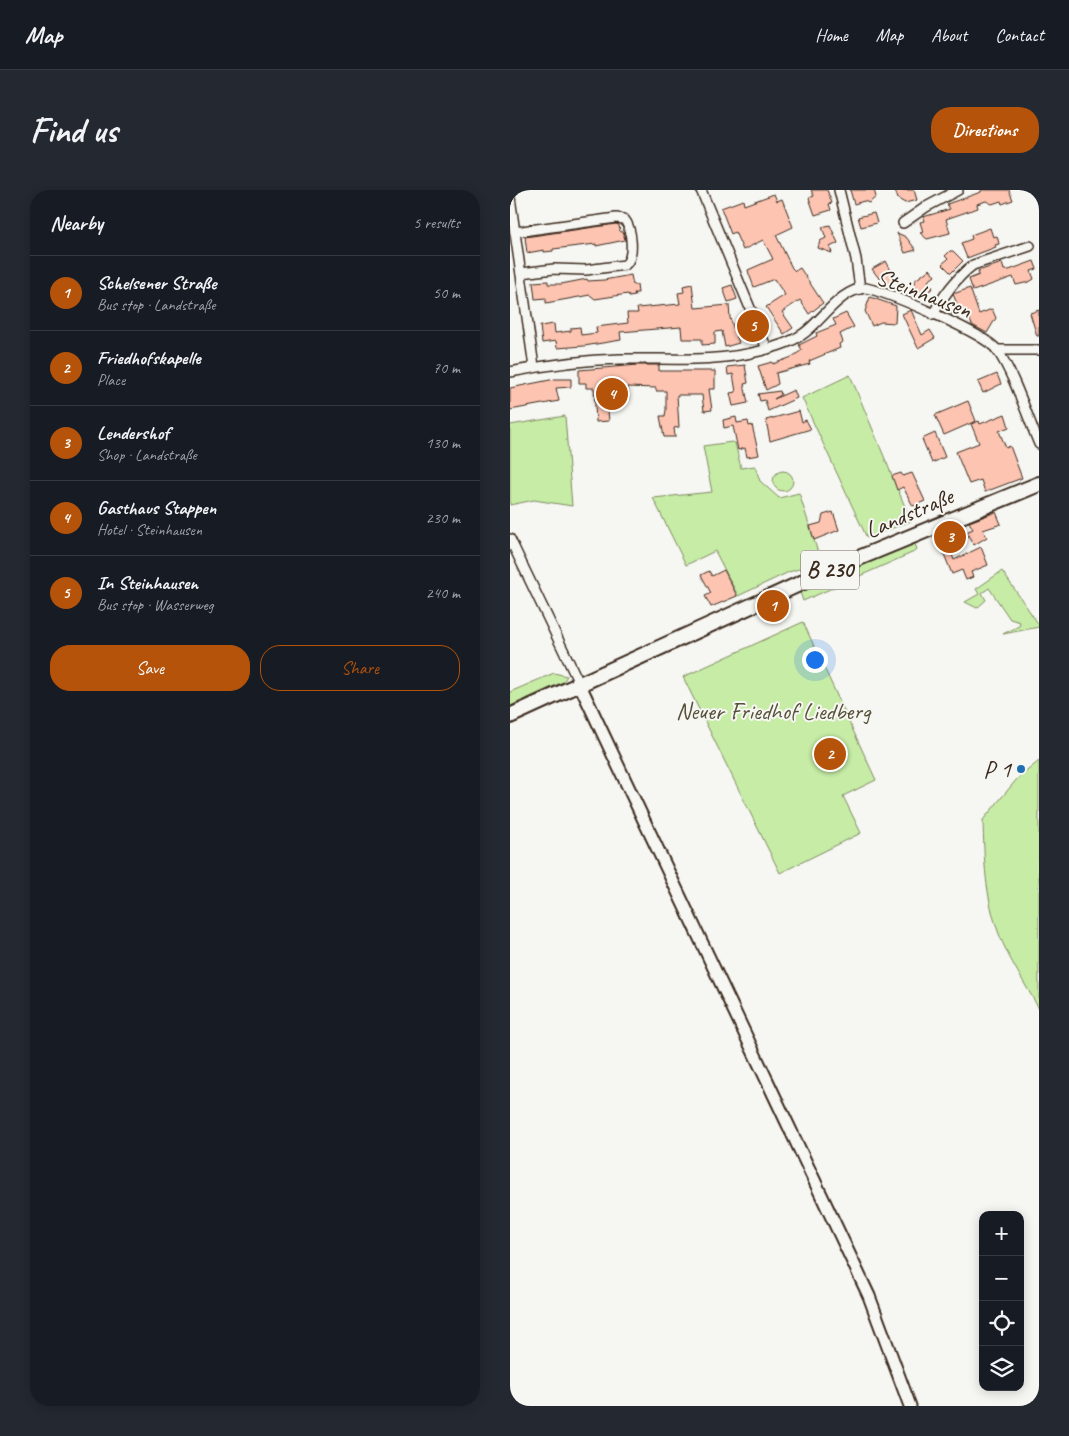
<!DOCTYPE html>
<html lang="en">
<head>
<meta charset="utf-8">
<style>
	:root { --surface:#171b24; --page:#242831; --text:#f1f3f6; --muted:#9ea1a6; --line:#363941; --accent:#b45309 }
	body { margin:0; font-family:Caveat,sans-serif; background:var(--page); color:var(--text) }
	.controls { position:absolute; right:15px; bottom:15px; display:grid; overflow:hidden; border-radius:10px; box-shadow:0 2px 12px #0003 }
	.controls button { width:45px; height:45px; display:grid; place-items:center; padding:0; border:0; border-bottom:1px solid var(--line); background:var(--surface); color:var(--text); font:25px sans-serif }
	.you { position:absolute; left:304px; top:469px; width:18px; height:18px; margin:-12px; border:4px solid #fff; border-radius:50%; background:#1a73e8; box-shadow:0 0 0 8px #1a73e833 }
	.badge { display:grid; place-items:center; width:32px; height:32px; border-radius:50%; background:var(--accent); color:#fff; font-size:16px; font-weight:700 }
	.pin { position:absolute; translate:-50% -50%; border:2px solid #fff; box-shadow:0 1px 5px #0006 }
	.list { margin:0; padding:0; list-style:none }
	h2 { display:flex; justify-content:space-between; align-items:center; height:65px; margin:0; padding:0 20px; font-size:21px }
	h2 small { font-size:16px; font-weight:400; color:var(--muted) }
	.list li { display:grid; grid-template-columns:32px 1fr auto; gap:15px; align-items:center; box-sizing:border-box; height:75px; padding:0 20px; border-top:1px solid var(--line) }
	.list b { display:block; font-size:19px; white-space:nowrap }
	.list p { margin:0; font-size:16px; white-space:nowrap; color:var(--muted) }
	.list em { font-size:16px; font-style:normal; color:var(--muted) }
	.actions { display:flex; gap:10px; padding:15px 20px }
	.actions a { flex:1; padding:11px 0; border:1px solid var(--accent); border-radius:20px; text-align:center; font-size:18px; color:var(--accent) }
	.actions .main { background:var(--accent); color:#fff }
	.icon { flex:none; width:28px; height:28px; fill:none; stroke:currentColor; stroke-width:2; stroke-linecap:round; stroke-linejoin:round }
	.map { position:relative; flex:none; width:529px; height:1216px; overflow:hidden; border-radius:20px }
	header { display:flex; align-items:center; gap:30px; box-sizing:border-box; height:70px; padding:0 25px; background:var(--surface); border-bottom:1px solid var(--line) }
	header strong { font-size:24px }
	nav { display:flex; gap:28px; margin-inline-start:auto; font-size:18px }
	.intro { display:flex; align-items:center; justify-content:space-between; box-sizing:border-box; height:120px; padding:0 30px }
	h1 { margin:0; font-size:35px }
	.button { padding:12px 22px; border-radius:20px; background:var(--accent); color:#fff; font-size:18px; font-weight:700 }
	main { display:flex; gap:30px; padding:0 30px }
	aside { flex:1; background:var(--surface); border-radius:20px; box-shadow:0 2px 12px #0003 }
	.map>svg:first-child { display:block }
</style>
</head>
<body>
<header>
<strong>Map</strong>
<nav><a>Home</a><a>Map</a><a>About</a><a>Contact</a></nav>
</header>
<div class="intro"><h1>Find us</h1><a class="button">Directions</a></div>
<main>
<aside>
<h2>Nearby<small>5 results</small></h2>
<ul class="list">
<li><span class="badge">1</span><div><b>Schelsener Straße</b><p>Bus stop · Landstraße</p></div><em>50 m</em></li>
<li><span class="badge">2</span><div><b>Friedhofskapelle</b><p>Place</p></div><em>70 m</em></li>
<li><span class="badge">3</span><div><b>Lendershof</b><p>Shop · Landstraße</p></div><em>130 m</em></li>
<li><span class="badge">4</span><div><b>Gasthaus Stappen</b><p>Hotel · Steinhausen</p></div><em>230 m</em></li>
<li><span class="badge">5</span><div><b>In Steinhausen</b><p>Bus stop · Wasserweg</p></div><em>240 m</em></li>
</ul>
<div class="actions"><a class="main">Save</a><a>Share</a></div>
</aside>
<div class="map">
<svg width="529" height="1216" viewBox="0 0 529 1216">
	<rect width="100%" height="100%" fill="#f6f6f2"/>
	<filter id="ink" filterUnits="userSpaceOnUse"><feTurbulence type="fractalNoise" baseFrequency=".02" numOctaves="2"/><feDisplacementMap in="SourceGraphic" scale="10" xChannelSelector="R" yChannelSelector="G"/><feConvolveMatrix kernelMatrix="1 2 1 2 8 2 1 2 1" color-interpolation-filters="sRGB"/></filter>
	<g filter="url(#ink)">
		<!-- green -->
		<g fill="#c6eca6" stroke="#808b62">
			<polygon points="340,185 401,331 357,348 292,208"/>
			<polygon points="55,226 62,316 24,310 0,315 0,235"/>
			<polygon points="222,252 225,253 231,278 245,276 250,291 269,308 289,303 311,372 279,382 228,406 205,361 176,375 143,308 202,302 193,256"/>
			<circle cx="273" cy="291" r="10"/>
			<polygon points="404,352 407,359 404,362 293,411 289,399"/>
			<polygon points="492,381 529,435 529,437 493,444 509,436 510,432 500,429 479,398 472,403 476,410 467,418 455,412 469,404 466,399"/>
			<polygon points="293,432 366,590 333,606 351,643 270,683 173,487"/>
			<polygon points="44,483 57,486 53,492 0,516 0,502"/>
			<path d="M529,571V819C516,795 499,770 489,744C475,707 474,669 473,630L507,589Z"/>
		</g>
		<!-- building -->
		<g fill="#fdc4b1" stroke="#3b2a1e">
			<polygon points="301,0 317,0 322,13 319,14 321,20 305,25 299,8 304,6"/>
			<polygon points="340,0 364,0 366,7 359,13 354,11 344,14"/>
			<polygon points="385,0 404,0 407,10 395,13 388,9"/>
			<polygon points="471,0 499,0 503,10 492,14 491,11 482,14 476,11 467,14 468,18 436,29 440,43 417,49 410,43 413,42 410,32 414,31 413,27 440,19 437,14 471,2"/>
			<polygon points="264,4 267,11 272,9 283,37 266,45 282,78 285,81 290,78 313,113 299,124 290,110 272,122 283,138 274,144 256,117 275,105 264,89 244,97 239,84 238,80 263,69 253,50 233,60 225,42 221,44 211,18 233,10 234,15"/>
			<polygon points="364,23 367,33 351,37 348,27"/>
			<polygon points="106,34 109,35 110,42 113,42 115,50 86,56 86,54 43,59 43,61 34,62 34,60 17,63 15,47"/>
			<polygon points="320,35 328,53 320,57 322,63 308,58 310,51 316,48 312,37"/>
			<polygon points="480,38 483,47 487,46 489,54 485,55 486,57 457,68 451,53 462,49 461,45"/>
			<polygon points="387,43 396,47 406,60 395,63"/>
			<polygon points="440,61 443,61 453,71 441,83 432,74 438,69 435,66"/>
			<polygon points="376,71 386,90 380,94 368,87 362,79"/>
			<polygon points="524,71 527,79 521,81 524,89 519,92 506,95 503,87 463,101 459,89 469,85 468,81 492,73 494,80 499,80"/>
			<polygon points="420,79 425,86 418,91 423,98 409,108 404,91"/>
			<polygon points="121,85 123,95 127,95 128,103 124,103 125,106 119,107 118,104 85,109 80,105 36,113 36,108 25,109 23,92 38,91 38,94 51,94 77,89 78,91 94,90"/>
			<polygon points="182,94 185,118 219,115 220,128 229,153 215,157 212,141 205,142 205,154 192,155 192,149 172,149 171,137 110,142 111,150 74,156 47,158 46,151 32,153 30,136 44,134 45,143 61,141 61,138 70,137 71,145 87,143 86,137 118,133 117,123 128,123 127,118 170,114 168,103 174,102 173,96"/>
			<polygon points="222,95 227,109 218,112 213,98"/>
			<polygon points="460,98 469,124 482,119 486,128 477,143 462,135 456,120 442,125 439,117 447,114 443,104"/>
			<polygon points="360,107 386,116 385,133 371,132 362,136 355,121"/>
			<polygon points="401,120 412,145 420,140 425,148 408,158 392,124"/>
			<polygon points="529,120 529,146 527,146 520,123"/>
			<polygon points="336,123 344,137 330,144 333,152 329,154 330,158 299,171 300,174 266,183 268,194 256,200 248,176 262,172 263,174 282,167 292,160 289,155 307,146 306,143 326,135 323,129"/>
			<polygon points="128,175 149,175 149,181 205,181 205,199 199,199 202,220 194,221 192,205 167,205 169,237 164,238 165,247 154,247 150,226 155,226 156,220 156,201 146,201 146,198 118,197 119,210 97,211 99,231 86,232 84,198 76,198 76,193 69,193 69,180"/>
			<polygon points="235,175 238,193 234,194 238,213 223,216 220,203 226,202 223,184 218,185 217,177"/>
			<polygon points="487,184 491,194 473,203 468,192"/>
			<polygon points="45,189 61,189 61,197 46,198 49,211 0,220 0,198"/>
			<polygon points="284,200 287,208 258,221 255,210 250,211 248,204 270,201 271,205 264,209"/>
			<polygon points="458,211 466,231 434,245 425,225"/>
			<polygon points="289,221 292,232 296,230 301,239 260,251 256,230"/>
			<polygon points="495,224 499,237 489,241 496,258 500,256 512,288 475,302 471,290 459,294 446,262 469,253 461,234 469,231 470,234"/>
			<polygon points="226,227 227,233 238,231 239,236 242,235 249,265 237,267 235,258 228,260 223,236 214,238 213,230"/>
			<polygon points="425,243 435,267 422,273 412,249"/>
			<polygon points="391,283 393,286 402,283 415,311 403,316 393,297 387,300 382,286"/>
			<polygon points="323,322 329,340 304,350 300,336 311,333 313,325"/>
			<polygon points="486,322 491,334 473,340 477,347 464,355 456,342 463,339 459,332"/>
			<polygon points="443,342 446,352 434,356 430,346"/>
			<polygon points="471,357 478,375 461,382 463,387 456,390 452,380 442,384 434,364 441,362 444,370"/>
			<polygon points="214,380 227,406 201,417 195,406 201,403 191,385 199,381 202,386"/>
			<polygon points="327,555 330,563 315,570 311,561"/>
		</g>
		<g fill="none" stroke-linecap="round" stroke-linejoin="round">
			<defs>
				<g id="street">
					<polyline points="191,0 257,159"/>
					<polyline points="329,0 346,69 350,99"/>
					<polyline points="0,7 24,177"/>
					<polyline points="393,33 416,17 448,0"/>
					<path d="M5,42L106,28L114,29C122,38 125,67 115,75L76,80L44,79L11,83"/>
					<path d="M423,125C432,107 447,87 463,75L520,56"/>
					<polyline points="487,160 529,160"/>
					<path d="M0,182C36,175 73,170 110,169C157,168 204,173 250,161C265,157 280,153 293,144C313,130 330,99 356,98C380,103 474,143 487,160C503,182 518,228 529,254"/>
					<polyline points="0,349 69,493"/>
				</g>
				<polyline id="secondary" points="69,493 359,1106 400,1216"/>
				<polyline id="primary" points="0,526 322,379 529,294"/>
			</defs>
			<!-- street casing -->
			<use href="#street" stroke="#3b2a1e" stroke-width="12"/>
			<!-- secondary casing -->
			<use href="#secondary" stroke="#3b2a1e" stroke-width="15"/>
			<!-- primary casing -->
			<use href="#primary" stroke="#3b2a1e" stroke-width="18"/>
			<!-- street -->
			<use href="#street" stroke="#f6f6f2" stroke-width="9"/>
			<!-- secondary -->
			<use href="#secondary" stroke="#f6f6f2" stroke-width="11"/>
			<!-- primary -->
			<use href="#primary" stroke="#f6f6f2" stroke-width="14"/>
		</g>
	</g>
	<!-- markers -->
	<circle fill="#1f6fb2" stroke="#f6f6f2" stroke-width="2" cx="511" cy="579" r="5"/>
	<g text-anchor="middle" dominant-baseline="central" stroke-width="4" stroke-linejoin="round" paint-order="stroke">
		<!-- shield labels -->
		<rect fill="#f6f6f2" stroke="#73675e" stroke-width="1" x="291" y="360.5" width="58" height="39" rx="4"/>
		<g font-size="22" font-weight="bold" fill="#3b2a1e">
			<text x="320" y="380">B 230</text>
		</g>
		<!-- street labels -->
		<g font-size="24" fill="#3b2a1e" stroke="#f6f6f2">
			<text transform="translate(414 103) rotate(21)">Steinhausen</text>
			<text transform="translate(399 323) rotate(-23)">Landstraße</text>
		</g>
		<!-- park labels -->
		<g font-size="24" fill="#575139" stroke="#f6f6f2">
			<text x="263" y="521">Neuer Friedhof Liedberg</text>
		</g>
		<!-- poi labels -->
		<g font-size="24" fill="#3b2a1e" stroke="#f6f6f2" text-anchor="end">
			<text x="501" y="579">P 1</text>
		</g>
	</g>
</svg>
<div class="controls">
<button>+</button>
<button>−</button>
<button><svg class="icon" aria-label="locate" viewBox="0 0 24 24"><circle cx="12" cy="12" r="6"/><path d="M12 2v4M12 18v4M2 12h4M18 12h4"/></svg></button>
<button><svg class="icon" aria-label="layers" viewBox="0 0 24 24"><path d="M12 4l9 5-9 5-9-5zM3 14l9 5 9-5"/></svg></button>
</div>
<div class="you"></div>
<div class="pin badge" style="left:263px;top:416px">1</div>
<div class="pin badge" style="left:320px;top:564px">2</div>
<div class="pin badge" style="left:440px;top:347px">3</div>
<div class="pin badge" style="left:102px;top:204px">4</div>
<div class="pin badge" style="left:243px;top:136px">5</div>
</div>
</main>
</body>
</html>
